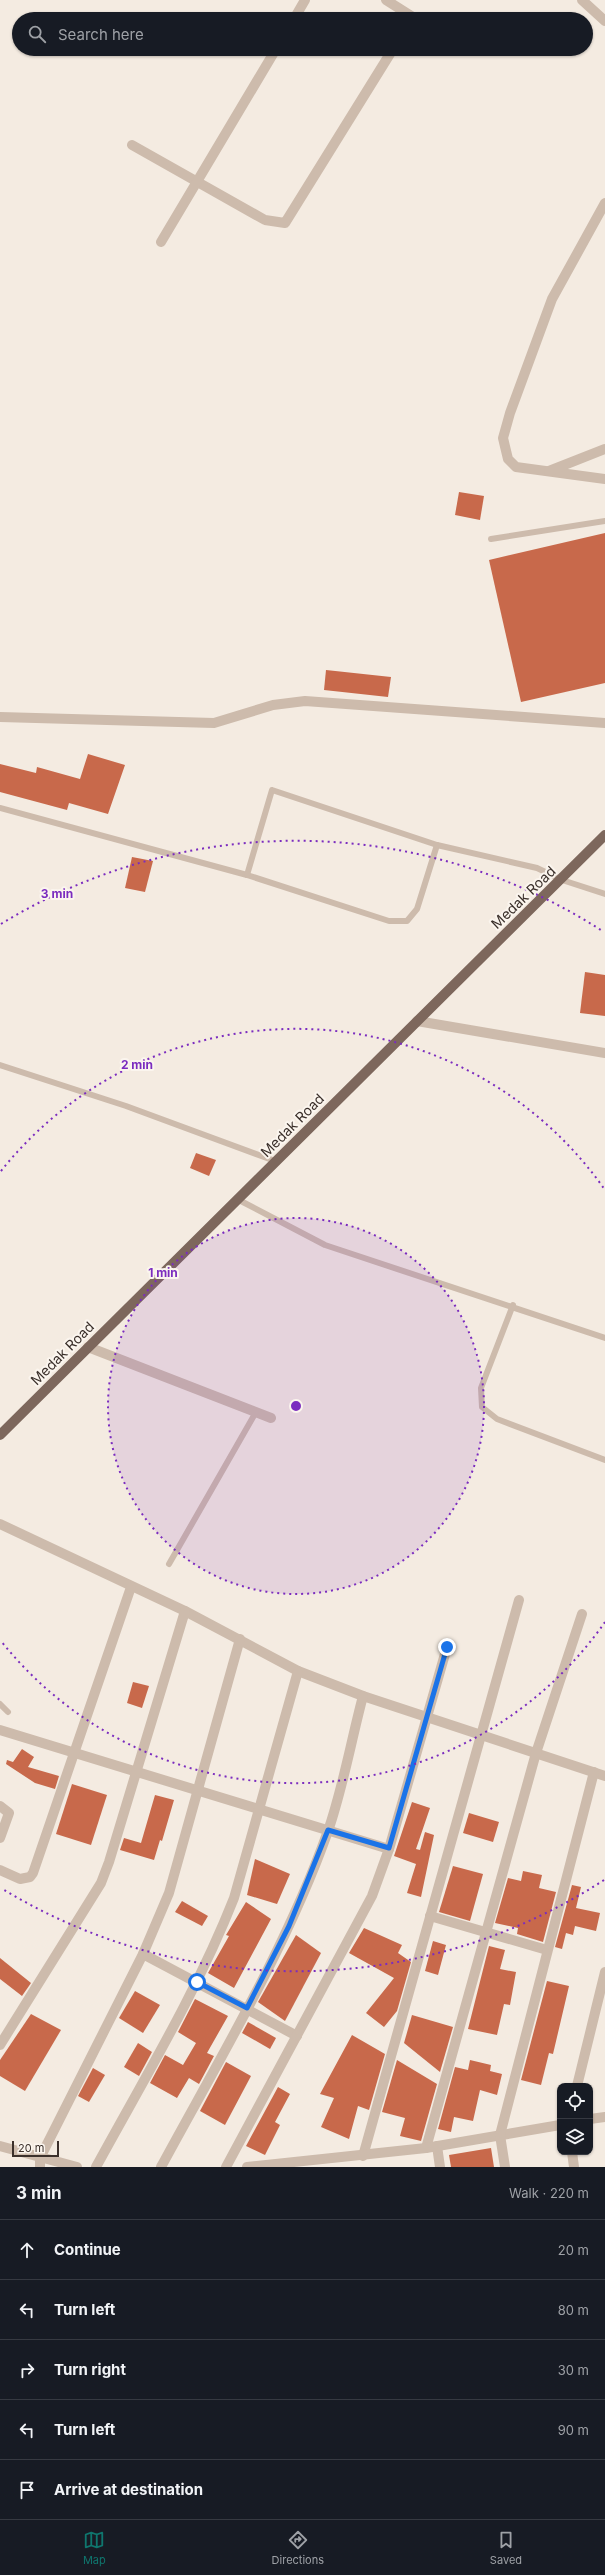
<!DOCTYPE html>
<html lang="en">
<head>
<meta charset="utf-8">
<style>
	:root { --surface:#171b24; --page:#20242c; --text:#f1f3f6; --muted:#9ea1a6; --line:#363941; --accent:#0f766e }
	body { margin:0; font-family:Inter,sans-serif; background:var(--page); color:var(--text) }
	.controls { position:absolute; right:12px; bottom:12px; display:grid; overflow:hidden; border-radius:8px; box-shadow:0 1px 3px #0004 }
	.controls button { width:36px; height:36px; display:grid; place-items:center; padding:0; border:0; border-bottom:1px solid var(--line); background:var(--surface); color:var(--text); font:20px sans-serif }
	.scale { position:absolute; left:12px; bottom:10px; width:47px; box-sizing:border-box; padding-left:4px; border:2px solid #3b302b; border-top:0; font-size:11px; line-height:14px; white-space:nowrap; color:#3b302b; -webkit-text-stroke:3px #fbf5ee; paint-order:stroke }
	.stop { position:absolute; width:12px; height:12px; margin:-9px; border:3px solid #1a73e8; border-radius:50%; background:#fff }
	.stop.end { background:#1a73e8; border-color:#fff; box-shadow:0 1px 4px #0008 }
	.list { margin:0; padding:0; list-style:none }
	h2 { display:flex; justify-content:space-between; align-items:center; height:52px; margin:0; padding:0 16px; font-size:17px }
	h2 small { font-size:13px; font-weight:400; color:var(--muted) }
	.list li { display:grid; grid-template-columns:26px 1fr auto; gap:12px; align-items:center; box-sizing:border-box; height:60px; padding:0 16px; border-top:1px solid var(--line) }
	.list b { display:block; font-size:15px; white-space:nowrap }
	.list em { font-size:13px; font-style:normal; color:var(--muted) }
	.icon { flex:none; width:22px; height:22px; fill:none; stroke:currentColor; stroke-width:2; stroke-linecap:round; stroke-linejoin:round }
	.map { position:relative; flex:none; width:605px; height:2167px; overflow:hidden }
	.search { position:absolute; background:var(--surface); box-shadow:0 1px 3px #0004; left:12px; right:12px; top:12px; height:44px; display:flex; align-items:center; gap:10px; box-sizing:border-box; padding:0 14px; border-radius:22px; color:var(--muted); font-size:15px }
	.sheet { height:352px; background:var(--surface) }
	nav { display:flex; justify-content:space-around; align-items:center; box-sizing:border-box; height:56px; border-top:1px solid var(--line); background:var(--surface); font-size:11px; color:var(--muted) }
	nav a { display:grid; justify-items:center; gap:2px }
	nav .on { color:var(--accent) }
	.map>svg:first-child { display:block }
</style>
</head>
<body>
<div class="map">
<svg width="605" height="2167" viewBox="0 0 605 2167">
	<rect width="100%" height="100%" fill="#f4ebe1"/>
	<!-- building -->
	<g fill="#c8694b">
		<polygon points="459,492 484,496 480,520 455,515"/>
		<polygon points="605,533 605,683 521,702 489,560"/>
		<polygon points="326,670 391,677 388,697 324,690"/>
		<polygon points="88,754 125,765 108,814 69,803 67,810 0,792 0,764 36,773 37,767 80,779"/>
		<polygon points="132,857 153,861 145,892 125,888"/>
		<polygon points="585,972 605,975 605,1016 580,1013"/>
		<polygon points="196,1153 216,1160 209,1176 190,1168"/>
		<polygon points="133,1682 149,1686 142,1708 127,1703"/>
		<polygon points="22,1749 34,1757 28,1767 59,1776 55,1789 35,1783 6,1764 7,1760 13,1762"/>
		<polygon points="72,1784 107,1795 91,1845 56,1834"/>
		<polygon points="155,1795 174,1800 162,1841 160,1840 154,1860 120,1850 124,1838 141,1843"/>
		<polygon points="412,1802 430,1808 416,1849 420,1850 425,1832 434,1835 421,1897 407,1893 416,1864 394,1856"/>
		<polygon points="469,1813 499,1822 493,1842 463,1833"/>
		<polygon points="255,1859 290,1874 277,1904 247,1895"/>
		<polygon points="453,1866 483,1874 470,1921 439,1912"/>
		<polygon points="523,1871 542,1875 539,1888 556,1892 543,1942 517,1934 518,1928 495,1923 508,1878 521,1881"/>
		<polygon points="572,1885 581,1887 576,1908 600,1913 596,1931 575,1926 573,1935 566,1933 562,1949 555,1947"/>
		<polygon points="182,1901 208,1916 202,1926 175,1912"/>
		<polygon points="246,1902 271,1919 234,1988 208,1973 229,1936 226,1935"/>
		<polygon points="364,1928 402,1945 398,1953 411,1962 397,2011 384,2027 366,2013 394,1978 349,1953"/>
		<polygon points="296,1935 321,1953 285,2021 258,2002"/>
		<polygon points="433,1941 446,1945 438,1975 425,1971"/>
		<polygon points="489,1946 505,1950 500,1969 516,1972 510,2005 504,2004 497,2035 468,2029"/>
		<polygon points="0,1958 31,1983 22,1996 0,1979"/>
		<polygon points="547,1981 569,1986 553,2054 549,2053 541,2085 521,2080"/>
		<polygon points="135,1991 160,2005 143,2033 119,2018"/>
		<polygon points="195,1999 228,2016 207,2053 214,2056 199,2084 189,2078 177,2098 150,2083 165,2055 183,2065 196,2043 178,2032"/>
		<polygon points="31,2014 61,2030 25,2091 0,2076 0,2060"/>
		<polygon points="412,2015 453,2027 440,2072 404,2043"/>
		<polygon points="248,2022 276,2038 270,2049 242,2033"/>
		<polygon points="352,2035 385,2054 369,2110 358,2106 349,2139 321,2127 334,2098 320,2094"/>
		<polygon points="138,2043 152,2052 139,2076 124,2067"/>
		<polygon points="397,2060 437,2084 421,2141 400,2136 405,2118 382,2112"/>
		<polygon points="470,2060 491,2065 490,2071 502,2074 497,2095 480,2090 473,2121 454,2117 451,2132 438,2129 455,2067 468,2070"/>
		<polygon points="226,2062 251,2076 225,2125 200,2111"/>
		<polygon points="93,2068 105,2075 89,2102 78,2096"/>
		<polygon points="278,2087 290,2094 275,2122 280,2125 265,2155 246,2146"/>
		<polygon points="491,2148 494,2167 451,2167 449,2155"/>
	</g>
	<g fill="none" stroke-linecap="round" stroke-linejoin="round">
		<!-- service -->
		<g stroke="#cdbbac" stroke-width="6">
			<polyline points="491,539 605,521"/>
			<polyline points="0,808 247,875 389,921 407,921 417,909 437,845 537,868 562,880 605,894"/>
			<polyline points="247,875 272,790 437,845"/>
			<polyline points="0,1065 126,1106 275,1161"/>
			<polyline points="237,1199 325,1245 605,1338"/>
			<polyline points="513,1305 481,1388 482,1407 497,1419 605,1460"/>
			<polyline points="169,1564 256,1412"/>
			<polyline points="0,1704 8,1712"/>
		</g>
		<!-- minor -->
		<g stroke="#cdbbac" stroke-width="10">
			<polyline points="386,0 416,19"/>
			<polyline points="582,0 605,21"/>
			<polyline points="294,19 305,0"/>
			<polyline points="132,145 265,220 285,223 393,49"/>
			<polyline points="605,203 552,299 510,413 503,438 508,459 516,467 605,479"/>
			<polyline points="161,242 276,49"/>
			<polyline points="549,471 605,449"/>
			<polyline points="0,717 214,723 273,705 305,701 605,723"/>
			<polyline points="417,1021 605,1053"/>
			<polyline points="88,1347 271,1418"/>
			<polyline points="0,1524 185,1611 298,1671 363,1696 605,1776"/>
			<polyline points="0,1730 389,1849"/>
			<polyline points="0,1806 9,1813 0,1838"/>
			<polyline points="0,1870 20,1879 30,1877 33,1873 131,1587"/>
			<polyline points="430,1916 547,1950"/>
			<polyline points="143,1954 297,2036"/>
			<polyline points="0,2045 101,1883 109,1862 185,1611"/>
			<polyline points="577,2086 605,1972"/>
			<polyline points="590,2119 605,2117"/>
			<polyline points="0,2146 77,2167"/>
			<polyline points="437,2146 440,2167"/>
			<polyline points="426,2148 536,1753 582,1614"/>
			<polyline points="572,2152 574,2167"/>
			<polyline points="363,2156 519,1600"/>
			<polyline points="40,2167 40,2158 143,1954 169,1893 240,1639"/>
			<path d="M96,2167C144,2079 197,1992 234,1898L298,1671"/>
			<path d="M161,2167C220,2058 286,1949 328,1831C343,1788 351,1741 363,1696"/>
			<polyline points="226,2167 372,1896 389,1849 447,1647"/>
			<polyline points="247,2167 426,2148 560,2125"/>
			<polyline points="505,2167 500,2135 594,1772"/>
		</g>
		<!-- primary -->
		<polyline stroke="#7d675c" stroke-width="10" points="0,1435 605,835"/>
	</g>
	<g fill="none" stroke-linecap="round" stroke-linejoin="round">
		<!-- route -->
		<polyline stroke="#1a73e8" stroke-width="5" points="197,1982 247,2008 289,1926 328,1830 389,1848 447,1647"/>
	</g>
	<!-- distance rings -->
	<circle cx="296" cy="1406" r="188" fill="#7b2cbf" fill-opacity=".12"/>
	<g fill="none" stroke="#7b2cbf" stroke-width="2" stroke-dasharray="2 4">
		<circle cx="296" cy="1406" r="188"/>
		<path d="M605 1622A377 377 0 0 1 1 1641M1 1171A377 377 0 0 1 605 1190"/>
		<path d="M604 1880A565 565 0 0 1 1 1888M1 924A565 565 0 0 1 604 932"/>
	</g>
	<g text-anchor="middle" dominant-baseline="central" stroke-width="4" stroke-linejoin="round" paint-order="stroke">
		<!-- street labels -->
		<g font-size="14" fill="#3b302b" stroke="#fbf5ee">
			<text transform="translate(523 897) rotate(-44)">Medak Road</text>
			<text transform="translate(292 1125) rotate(-45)">Medak Road</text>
			<text transform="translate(62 1353) rotate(-45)">Medak Road</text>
		</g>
	</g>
	<circle cx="296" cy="1406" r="6" fill="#7b2cbf" stroke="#fbf5ee" stroke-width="2"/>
	<g font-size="12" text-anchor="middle" font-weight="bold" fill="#7b2cbf" stroke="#fbf5ee" stroke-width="4" stroke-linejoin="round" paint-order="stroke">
		<text x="57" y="898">3 min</text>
		<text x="137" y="1069">2 min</text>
		<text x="163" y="1277">1 min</text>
	</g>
</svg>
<div class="controls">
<button><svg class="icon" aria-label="locate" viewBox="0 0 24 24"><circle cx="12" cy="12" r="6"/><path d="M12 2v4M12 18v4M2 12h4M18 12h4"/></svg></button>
<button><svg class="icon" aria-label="layers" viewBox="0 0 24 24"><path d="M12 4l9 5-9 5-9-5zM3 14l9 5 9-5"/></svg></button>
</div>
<div class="scale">20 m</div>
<div class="stop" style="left:197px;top:1982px"></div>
<div class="stop end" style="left:447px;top:1647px"></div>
<div class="search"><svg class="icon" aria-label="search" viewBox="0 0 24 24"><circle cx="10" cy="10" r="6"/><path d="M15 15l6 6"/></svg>Search here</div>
</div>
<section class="sheet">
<h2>3 min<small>Walk · 220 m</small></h2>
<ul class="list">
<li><svg class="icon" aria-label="ahead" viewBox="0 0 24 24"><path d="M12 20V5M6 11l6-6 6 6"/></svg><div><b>Continue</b></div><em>20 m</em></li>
<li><svg class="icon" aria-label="left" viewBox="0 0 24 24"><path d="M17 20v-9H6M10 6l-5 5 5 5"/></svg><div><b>Turn left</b></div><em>80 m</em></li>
<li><svg class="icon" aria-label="right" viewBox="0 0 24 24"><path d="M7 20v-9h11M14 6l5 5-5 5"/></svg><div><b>Turn right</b></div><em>30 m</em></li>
<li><svg class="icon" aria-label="left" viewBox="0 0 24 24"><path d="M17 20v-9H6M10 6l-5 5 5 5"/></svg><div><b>Turn left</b></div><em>90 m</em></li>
<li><svg class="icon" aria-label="arrive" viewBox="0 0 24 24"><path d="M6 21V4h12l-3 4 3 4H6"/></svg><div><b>Arrive at destination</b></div></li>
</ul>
</section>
<nav>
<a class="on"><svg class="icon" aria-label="map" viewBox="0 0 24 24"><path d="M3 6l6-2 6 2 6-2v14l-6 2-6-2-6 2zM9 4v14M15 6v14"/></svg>Map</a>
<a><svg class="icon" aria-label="directions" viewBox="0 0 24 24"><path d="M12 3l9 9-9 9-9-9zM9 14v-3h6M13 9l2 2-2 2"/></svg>Directions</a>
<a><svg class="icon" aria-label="saved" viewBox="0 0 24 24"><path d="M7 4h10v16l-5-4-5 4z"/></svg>Saved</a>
</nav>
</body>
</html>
